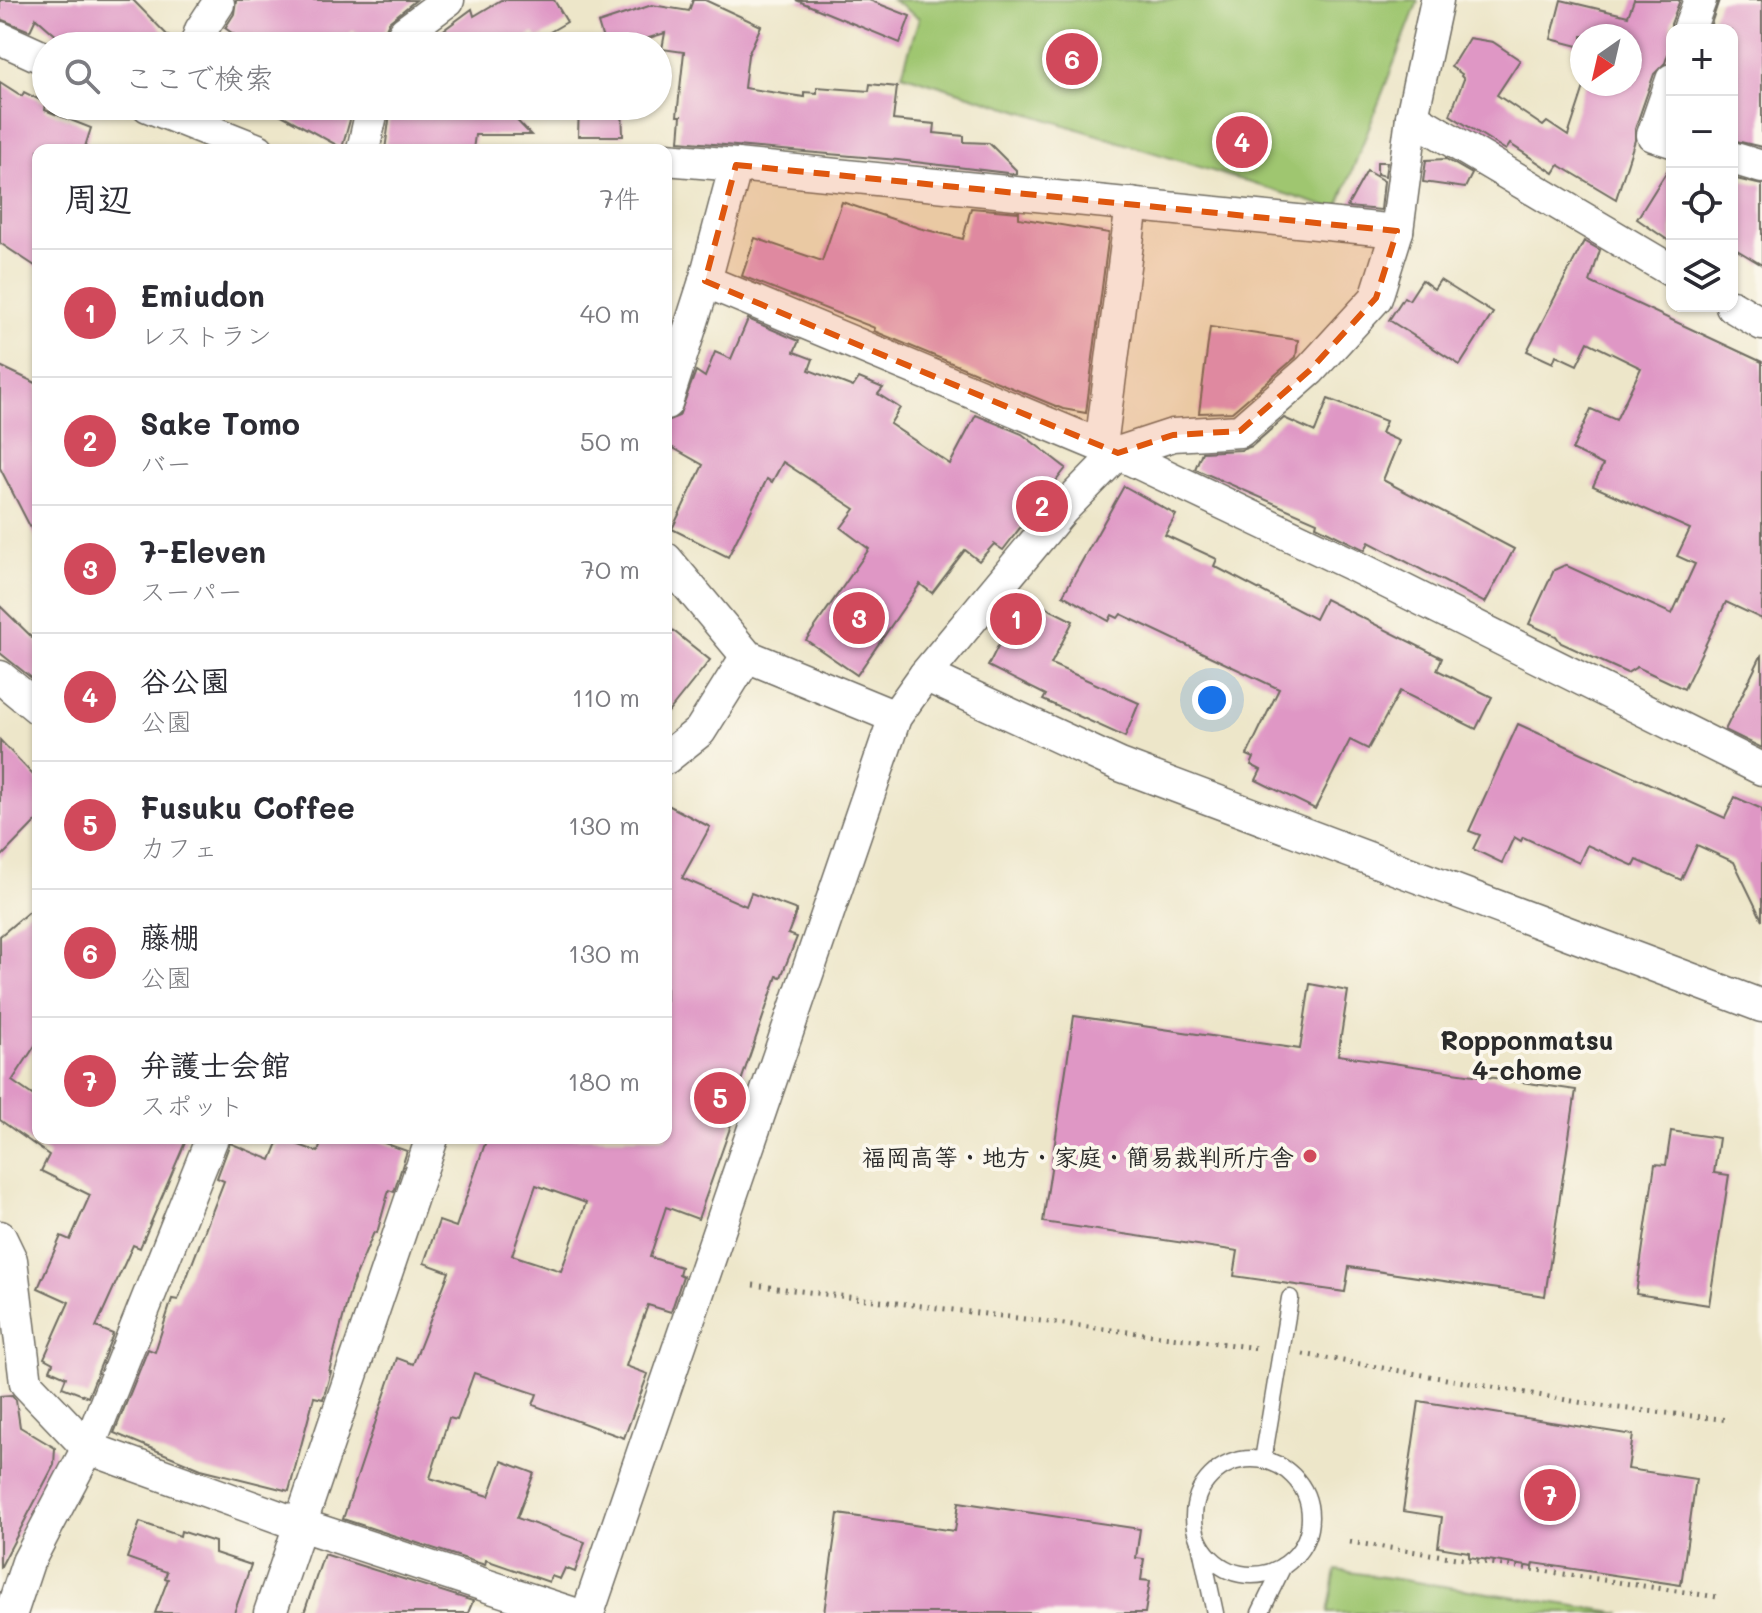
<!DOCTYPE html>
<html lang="ja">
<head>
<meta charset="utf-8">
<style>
	:root { --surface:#fff; --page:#f2f2f3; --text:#2b2b33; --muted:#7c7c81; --line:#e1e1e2; --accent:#d1495b }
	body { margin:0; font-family:Mali,"Klee One",sans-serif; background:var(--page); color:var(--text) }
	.controls { position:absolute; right:24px; top:24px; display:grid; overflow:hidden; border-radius:16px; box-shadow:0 2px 6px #0004 }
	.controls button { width:72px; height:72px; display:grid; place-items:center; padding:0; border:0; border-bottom:2px solid var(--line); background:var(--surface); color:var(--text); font:40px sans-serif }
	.compass { position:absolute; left:1570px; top:24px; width:72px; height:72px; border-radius:50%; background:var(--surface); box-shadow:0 2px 6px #0004; rotate:214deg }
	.you { position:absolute; left:1212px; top:700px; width:28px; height:28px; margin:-20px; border:6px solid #fff; border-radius:50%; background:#1a73e8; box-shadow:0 0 0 12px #1a73e833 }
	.badge { display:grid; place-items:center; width:52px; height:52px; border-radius:50%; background:var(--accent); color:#fff; font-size:26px; font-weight:700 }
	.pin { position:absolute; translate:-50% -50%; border:4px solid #fff; box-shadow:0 2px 8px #0006 }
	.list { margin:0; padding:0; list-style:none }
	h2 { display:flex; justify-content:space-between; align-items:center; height:104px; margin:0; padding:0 32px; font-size:34px }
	h2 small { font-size:26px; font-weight:400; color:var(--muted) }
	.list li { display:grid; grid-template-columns:52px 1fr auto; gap:24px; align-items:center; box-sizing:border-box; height:128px; padding:0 32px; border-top:2px solid var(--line) }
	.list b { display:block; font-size:30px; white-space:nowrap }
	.list p { margin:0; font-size:26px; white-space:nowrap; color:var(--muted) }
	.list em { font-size:26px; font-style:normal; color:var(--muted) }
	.icon { flex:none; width:44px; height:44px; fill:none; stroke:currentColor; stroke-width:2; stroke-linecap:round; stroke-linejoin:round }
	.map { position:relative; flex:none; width:1762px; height:1613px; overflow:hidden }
	.search { position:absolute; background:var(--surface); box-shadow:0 2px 6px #0004; left:32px; top:32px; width:640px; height:88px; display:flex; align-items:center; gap:20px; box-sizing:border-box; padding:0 28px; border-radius:44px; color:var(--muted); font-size:30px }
	.panel { position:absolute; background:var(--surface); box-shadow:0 2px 6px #0004; left:32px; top:144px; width:640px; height:1000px; border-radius:16px }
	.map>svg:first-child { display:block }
</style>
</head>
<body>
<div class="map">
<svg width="1762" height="1613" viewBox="0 0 1762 1613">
	<rect width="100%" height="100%" fill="#fbf7ec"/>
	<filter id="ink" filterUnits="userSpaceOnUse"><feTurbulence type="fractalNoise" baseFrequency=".0125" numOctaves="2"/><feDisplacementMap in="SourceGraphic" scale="16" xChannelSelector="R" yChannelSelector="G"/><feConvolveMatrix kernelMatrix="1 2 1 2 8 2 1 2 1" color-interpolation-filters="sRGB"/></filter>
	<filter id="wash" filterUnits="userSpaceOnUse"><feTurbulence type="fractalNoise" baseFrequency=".006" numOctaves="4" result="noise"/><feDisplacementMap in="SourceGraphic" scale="32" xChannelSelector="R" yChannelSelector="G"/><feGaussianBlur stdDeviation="1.8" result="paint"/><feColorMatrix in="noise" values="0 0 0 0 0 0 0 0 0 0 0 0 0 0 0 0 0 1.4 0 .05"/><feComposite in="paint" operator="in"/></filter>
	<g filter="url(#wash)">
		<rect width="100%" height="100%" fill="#ede6c9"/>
		<!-- green -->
		<g fill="#9fc670" stroke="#65784e" stroke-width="2">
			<polygon points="892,0 1417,0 1418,1 1337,210 902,74 919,18"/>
			<polygon points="1336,1570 1622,1613 1328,1613"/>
		</g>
		<g id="blocks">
			<!-- building -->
			<g fill="#df97c5" fill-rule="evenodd">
				<polygon points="0,0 133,0 178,46 68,46 36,18 30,31 0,19"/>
				<polygon points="236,0 416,0 389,22 378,46 370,46 353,30 340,46 250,46 225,28 234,14"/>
				<polygon points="501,0 554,0 567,22 538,39 534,33 511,46 422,46 472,9 474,16"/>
				<polygon points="693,0 705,0 761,26 748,55 744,88 804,97 804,92 817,93 817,87 869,91 870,84 897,87 893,120 935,124 934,133 964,136 964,142 989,143 1016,170 1016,174 898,160 679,141 681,116 677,116 684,52 662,49 665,33 623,46 605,46 598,23 652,5 689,11"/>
				<polygon points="796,0 869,0 910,16 900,43"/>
				<polygon points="1561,0 1628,16 1634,0 1680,0 1671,24 1672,42 1665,63 1654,74 1635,129 1635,140 1616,199 1559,165 1554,173 1510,144 1506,150 1450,115 1464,79 1461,76 1462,74 1451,67 1469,38 1493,42 1520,60 1497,95 1543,126 1547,122 1568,136 1585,84 1630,84 1630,36 1582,36 1582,47 1551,39"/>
				<polygon points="1719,0 1762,0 1762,147 1732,140 1732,30 1709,30"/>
				<polygon points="0,82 22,96 24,92 46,103 45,110 91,128 84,150 38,150 38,268 0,243"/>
				<polygon points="265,106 340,107 354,106 342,148"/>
				<polygon points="391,106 503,106 531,135 475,135 473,150 385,150"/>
				<polygon points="579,106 622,106 623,136 578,136"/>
				<polygon points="1446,159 1472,174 1465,188 1423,182 1426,160"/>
				<polygon points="1377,162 1387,162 1385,176 1377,174"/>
				<polygon points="1672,163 1672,243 1637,219"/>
				<polygon points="1367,171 1384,181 1381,210 1347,207"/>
				<polygon points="1732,178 1762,185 1762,265 1732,247"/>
				<polygon points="842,202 919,228 963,239 971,208 1019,212 1019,218 1109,233 1086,413 1063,409 874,331 875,328 742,276 755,238 822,261"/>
				<polygon points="1584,241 1600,250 1590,282 1762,362 1762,619 1726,602 1684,689 1637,667 1627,673 1561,643 1556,636 1529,624 1554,570 1565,565 1672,614 1695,564 1677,556 1690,529 1593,486 1603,465 1572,450 1591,409 1616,420 1641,368 1588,342 1577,365 1556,355 1553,363 1527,351"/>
				<polygon points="1422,280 1434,289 1440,280 1493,313 1460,365 1389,320 1404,297 1409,300"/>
				<polygon points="748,319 799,341 794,352 813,359 809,370 853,387 859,378 883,388 878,394 900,408 890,424 950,464 976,415 1022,434 1066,468 1003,550 994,544 979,561 965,550 932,593 920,584 857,675 806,640 869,549 841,528 855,509 783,462 772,482 767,479 728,557 672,529 703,465 666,444 666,421 679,416 696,371 705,377 715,352 731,359"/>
				<polygon points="1210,327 1298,340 1296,357 1232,412 1199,413"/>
				<polygon points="0,366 38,384 38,542 0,468"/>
				<polygon points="1328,399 1386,421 1381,433 1399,441 1383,480 1514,549 1485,603 1369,542 1365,550 1316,526 1317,522 1195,469 1202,452 1241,450 1252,446 1284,418 1315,432"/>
				<polygon points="1124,486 1176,515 1165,535 1217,559 1214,566 1315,619 1325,599 1442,658 1437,670 1492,697 1476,729 1400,691 1368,749 1350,740 1315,809 1256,780 1261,770 1251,765 1254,758 1247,755 1279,689 1121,614 1118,618 1112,615 1109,621 1063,595"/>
				<polygon points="1023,596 1073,621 1051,664 1139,703 1125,737 1043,700 1046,695 988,666"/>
				<polygon points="0,606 38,643 38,683 0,653"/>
				<polygon points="666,625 710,660 666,715"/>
				<polygon points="1762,654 1762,748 1725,730"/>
				<polygon points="1518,724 1725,818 1735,797 1762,809 1762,920 1734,862 1697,845 1681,880 1637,860 1634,866 1587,845 1579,863 1523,837 1521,841 1514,837 1502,863 1473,849 1480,835 1469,831"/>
				<polygon points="0,740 38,780 38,819 0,858"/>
				<path d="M666,804L710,827L682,878L746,906L751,893L797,910L788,934L797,937L781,977L777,976L735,1099H738L729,1131L698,1219L666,1207L650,1257L681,1267L679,1274L683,1276L671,1312L648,1305L626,1366L648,1374L624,1438L533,1405L537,1394L474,1373L457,1420L449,1418L430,1478L489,1496L502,1461L534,1473L517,1518L585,1542L575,1572L565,1568L560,1579L551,1576L549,1582L486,1560L485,1565L343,1519L397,1358L413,1364L449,1272L424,1263L439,1221L456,1227L487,1138H666ZM536,1185L586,1203L561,1271L512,1255Z"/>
				<polygon points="38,904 38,1041 12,1081 38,1099 38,1138 187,1138 140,1248 133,1245 96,1327 113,1334 88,1397 62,1387 66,1377 50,1370 53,1363 44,1358 69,1302 38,1288 61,1236 70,1240 90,1195 41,1171 49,1155 0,1120 0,936"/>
				<polygon points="1310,984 1348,991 1338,1055 1576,1090 1545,1296 1349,1267 1345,1292 1234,1276 1238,1251 1043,1222 1074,1016 1300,1049"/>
				<polygon points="1671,1131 1719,1138 1714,1173 1729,1175 1709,1305 1636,1294 1655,1164 1666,1165"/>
				<polygon points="280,1138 318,1152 323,1138 370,1138 407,1151 394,1192 389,1190 377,1233 374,1232 351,1287 329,1372 331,1372 323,1399 314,1397 289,1491 201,1469 114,1433 148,1349 155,1352 172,1299 178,1300 224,1181 217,1178 230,1143 271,1160"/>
				<polygon points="12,1395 16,1400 20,1427 55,1448 54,1465 0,1568 0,1396"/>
				<polygon points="1419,1401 1633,1435 1628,1469 1696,1479 1681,1585 1534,1563 1533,1567 1469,1557 1469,1552 1438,1547 1442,1517 1403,1511"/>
				<polygon points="959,1502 1140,1529 1136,1558 1144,1559 1141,1580 1150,1581 1145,1613 824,1613 838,1514 955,1531"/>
				<polygon points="140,1522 180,1536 181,1531 215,1542 215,1553 251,1565 234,1613 155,1613 168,1579 165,1578 167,1572 127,1558"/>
				<polygon points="324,1554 473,1601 468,1613 304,1613"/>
			</g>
		</g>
	</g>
	<g filter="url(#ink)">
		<use href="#blocks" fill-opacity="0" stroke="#6f6c62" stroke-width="2"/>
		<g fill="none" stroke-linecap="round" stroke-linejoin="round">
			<defs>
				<g id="service">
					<circle cx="1252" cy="1517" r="58"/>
					<polyline points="1263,1460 1290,1298"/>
					<polyline points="1201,1548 1215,1613"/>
					<polyline points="1260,1613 1283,1566"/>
				</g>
				<g id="minor">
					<polyline points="1689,30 1700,0"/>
					<polyline points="0,38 46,59"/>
					<polyline points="196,46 201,30 218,4"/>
					<polyline points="397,46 405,32 448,0"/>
					<polyline points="1672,80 1653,135 1672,141"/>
					<polyline points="148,106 258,150"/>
					<polyline points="1412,117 1672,271"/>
					<polyline points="363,150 373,106"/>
					<polyline points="1732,158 1762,167"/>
					<polyline points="666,159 736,165"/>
					<polyline points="705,281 1118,453 1355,566 1762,769"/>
					<polyline points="1732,306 1762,324"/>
					<polyline points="666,403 705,281 736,165 1397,231"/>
					<polyline points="1101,446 1132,204"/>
					<polyline points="666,559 747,656 895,717"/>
					<polyline points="925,675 1120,765 1762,1006"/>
					<polyline points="0,677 38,708"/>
					<polyline points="666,758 700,731 747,656"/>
					<polyline points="0,1237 11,1260 26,1383 88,1448 301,1525 571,1613"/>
					<polyline points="11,1613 28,1562 88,1448 212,1138"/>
					<polyline points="270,1613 432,1138"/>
					<polyline points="588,1613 895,717 925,675 1062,510 1118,453 1173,435 1240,431 1310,370 1376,298 1397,231 1412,117 1437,0"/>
				</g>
			</defs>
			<!-- service casing -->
			<use href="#service" stroke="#6f6c62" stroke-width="19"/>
			<!-- minor casing -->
			<use href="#minor" stroke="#6f6c62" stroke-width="35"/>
			<!-- path -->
			<g stroke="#6f6c62" stroke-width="5" stroke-dasharray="2 6" stroke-linecap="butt">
				<polyline points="753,1285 1257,1348"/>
				<polyline points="1303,1354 1601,1406 1729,1420"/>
				<polyline points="1350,1542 1717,1597"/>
			</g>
			<!-- service -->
			<use href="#service" stroke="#fff" stroke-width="16"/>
			<!-- minor -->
			<use href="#minor" stroke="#fff" stroke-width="32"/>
		</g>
	</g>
	<!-- marked area -->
	<path fill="#df570e" fill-opacity="0.2" stroke="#df570e" stroke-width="6" stroke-dasharray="16 10" stroke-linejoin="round" d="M736,165L1397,231L1376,298L1310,370L1240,431L1173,435L1118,453L705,281Z"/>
	<!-- markers -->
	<circle fill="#d1495b" stroke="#fbf7ec" stroke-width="3" cx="1310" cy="1156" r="8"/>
	<g text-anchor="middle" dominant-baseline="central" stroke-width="8" stroke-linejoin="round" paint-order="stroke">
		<!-- poi labels -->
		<g font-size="24" font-weight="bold" fill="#2b2b2b" stroke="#fbf7ec" text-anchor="end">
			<text x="1294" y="1156">福岡高等・地方・家庭・簡易裁判所庁舎</text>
		</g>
		<!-- neighbourhood labels -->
		<g font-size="26" font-weight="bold" fill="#2b2b2b" stroke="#fbf7ec">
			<text x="1527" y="1040">Ropponmatsu<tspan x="1527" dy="30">4-chome</tspan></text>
		</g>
	</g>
</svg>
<div class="controls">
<button>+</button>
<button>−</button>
<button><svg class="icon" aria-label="locate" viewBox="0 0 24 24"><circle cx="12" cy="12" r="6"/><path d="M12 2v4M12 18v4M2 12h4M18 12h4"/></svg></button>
<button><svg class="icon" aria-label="layers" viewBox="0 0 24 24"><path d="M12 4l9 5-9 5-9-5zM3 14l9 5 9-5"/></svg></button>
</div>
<svg class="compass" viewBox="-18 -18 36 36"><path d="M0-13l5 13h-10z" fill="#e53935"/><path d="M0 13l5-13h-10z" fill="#7c7c81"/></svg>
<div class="you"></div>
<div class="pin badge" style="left:1016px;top:619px">1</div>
<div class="pin badge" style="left:1042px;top:506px">2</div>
<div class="pin badge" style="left:859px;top:618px">3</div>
<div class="pin badge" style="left:1242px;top:142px">4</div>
<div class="pin badge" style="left:720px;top:1098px">5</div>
<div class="pin badge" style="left:1072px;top:59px">6</div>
<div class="pin badge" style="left:1550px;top:1495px">7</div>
<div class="search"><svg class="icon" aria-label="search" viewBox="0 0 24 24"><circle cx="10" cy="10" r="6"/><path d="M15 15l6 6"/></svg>ここで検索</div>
<section class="panel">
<h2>周辺<small>7件</small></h2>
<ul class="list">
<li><span class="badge">1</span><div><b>Emiudon</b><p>レストラン</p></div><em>40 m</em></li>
<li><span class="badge">2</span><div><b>Sake Tomo</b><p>バー</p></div><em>50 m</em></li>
<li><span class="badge">3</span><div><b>7-Eleven</b><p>スーパー</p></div><em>70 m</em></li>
<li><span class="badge">4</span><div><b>谷公園</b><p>公園</p></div><em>110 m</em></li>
<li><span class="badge">5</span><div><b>Fusuku Coffee</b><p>カフェ</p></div><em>130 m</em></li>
<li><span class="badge">6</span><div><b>藤棚</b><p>公園</p></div><em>130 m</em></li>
<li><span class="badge">7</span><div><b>弁護士会館</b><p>スポット</p></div><em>180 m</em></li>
</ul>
</section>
</div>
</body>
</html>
